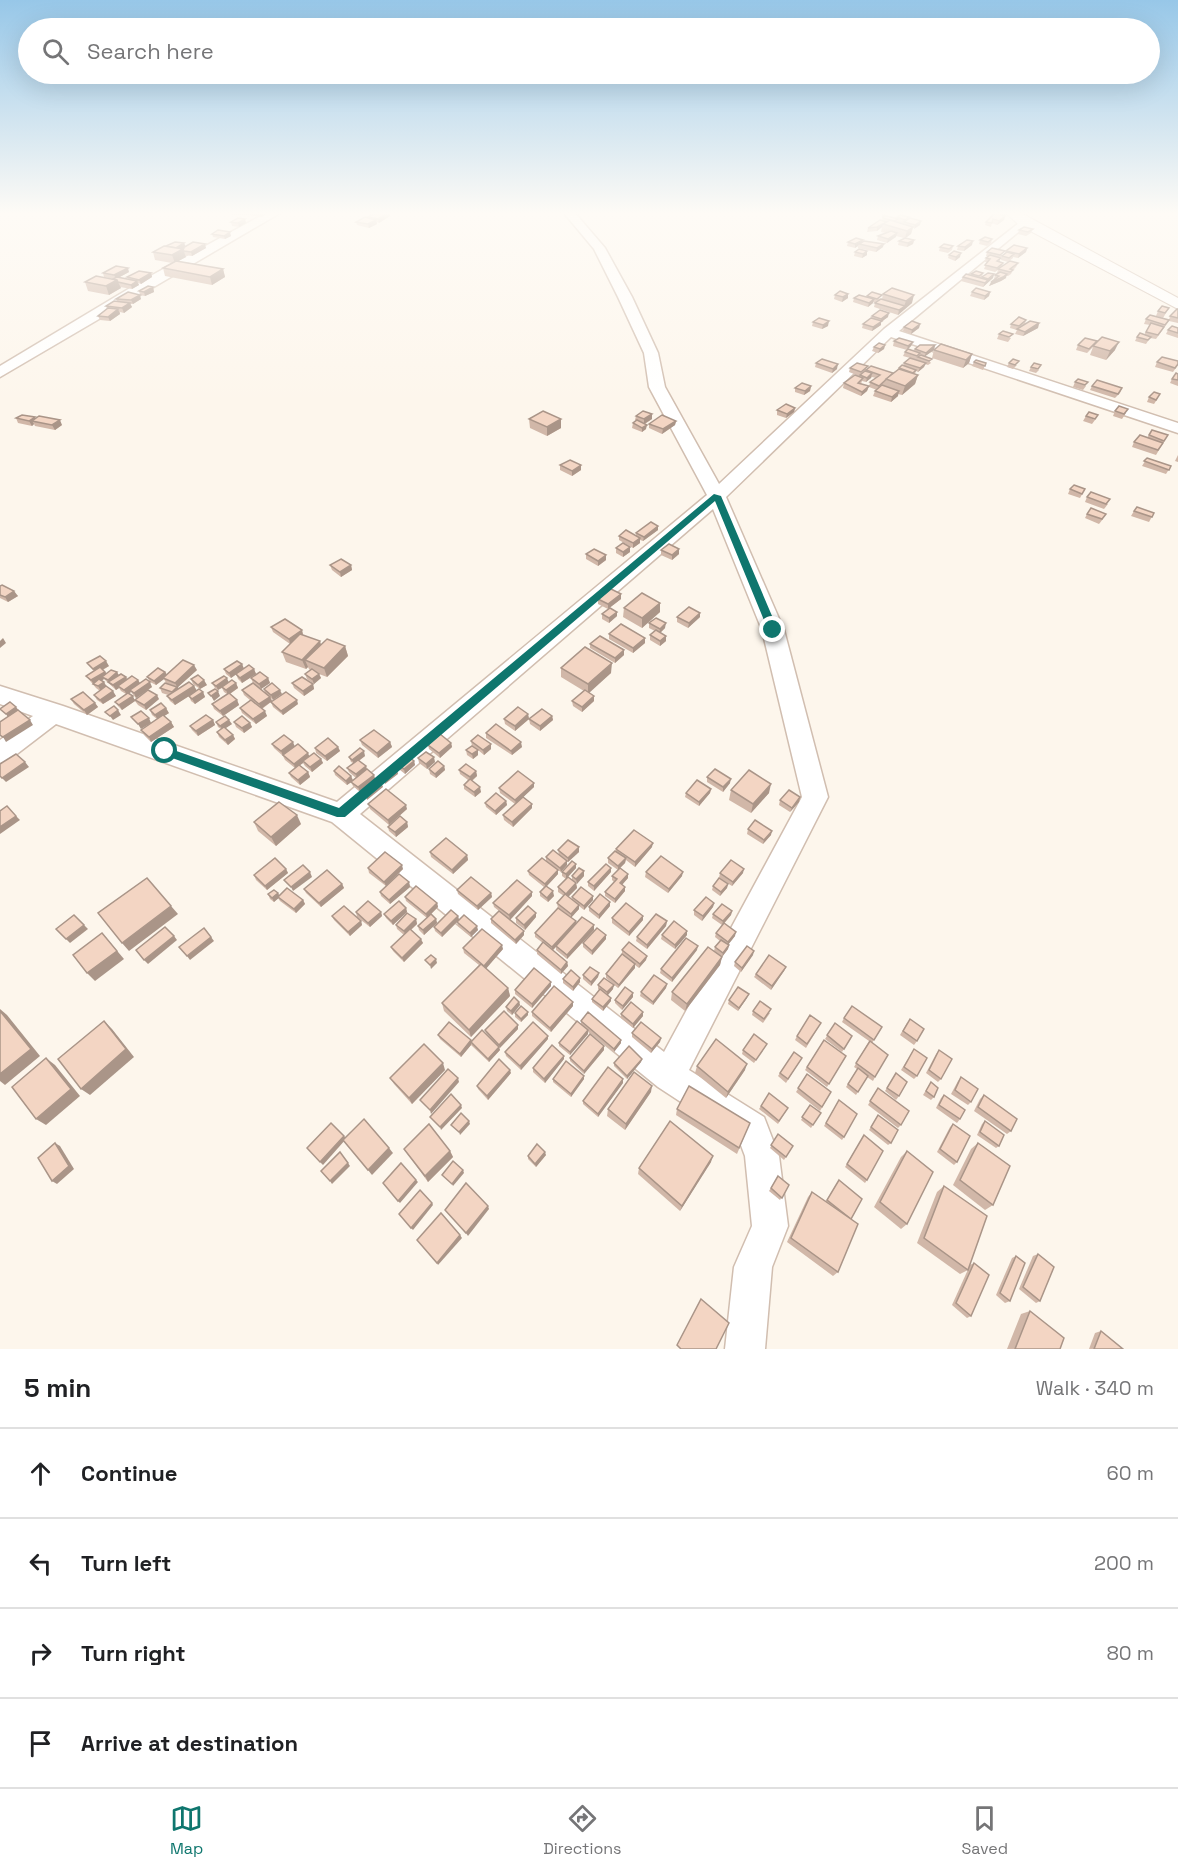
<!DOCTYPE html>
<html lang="en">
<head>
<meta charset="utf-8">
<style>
	:root { --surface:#fff; --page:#f6f6f6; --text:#202124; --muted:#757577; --line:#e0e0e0; --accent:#0f766e }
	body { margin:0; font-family:"Space Grotesk",sans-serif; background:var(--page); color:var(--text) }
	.stop { position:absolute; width:18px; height:18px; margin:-14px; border:4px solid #0f766e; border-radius:50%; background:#fff }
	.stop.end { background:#0f766e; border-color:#fff; box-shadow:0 2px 6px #0008 }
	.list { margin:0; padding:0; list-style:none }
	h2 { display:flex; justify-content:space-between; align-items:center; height:78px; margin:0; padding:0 24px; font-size:26px }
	h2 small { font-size:20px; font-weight:400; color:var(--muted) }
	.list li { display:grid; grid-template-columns:39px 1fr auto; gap:18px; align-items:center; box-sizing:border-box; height:90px; padding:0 24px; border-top:2px solid var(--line) }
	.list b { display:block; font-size:22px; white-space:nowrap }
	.list em { font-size:20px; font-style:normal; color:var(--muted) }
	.icon { flex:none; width:33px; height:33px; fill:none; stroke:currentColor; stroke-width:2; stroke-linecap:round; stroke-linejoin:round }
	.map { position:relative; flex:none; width:1178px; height:1349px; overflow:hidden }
	.search { position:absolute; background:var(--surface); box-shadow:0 6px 24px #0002; left:18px; right:18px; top:18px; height:66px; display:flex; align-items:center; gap:15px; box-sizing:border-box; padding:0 21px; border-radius:33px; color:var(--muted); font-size:22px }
	.sheet { height:438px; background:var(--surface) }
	nav { display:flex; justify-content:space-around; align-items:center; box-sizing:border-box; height:84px; border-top:2px solid var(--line); background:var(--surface); font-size:16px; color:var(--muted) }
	nav a { display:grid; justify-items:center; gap:3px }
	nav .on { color:var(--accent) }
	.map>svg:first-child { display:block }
</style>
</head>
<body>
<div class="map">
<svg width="1178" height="1349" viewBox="0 0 1178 1349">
	<rect width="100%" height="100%" fill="#fdf6ec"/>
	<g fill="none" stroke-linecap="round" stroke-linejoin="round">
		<defs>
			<g id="minor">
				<polygon points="266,213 280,213 0,377 0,366 145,279"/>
				<path d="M564,213H575L605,248L632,297L658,353L665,387L719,484L884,329L1024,219L1028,220V224L899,331L1178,423V433L891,337L726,497L784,630L828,797L689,1070L764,1117L779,1156L788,1226L772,1267L765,1349H725L734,1267L752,1226L745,1156L739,1140L658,1087L332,822L56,724L9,760L0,763V740L33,716L0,704V686L63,706L337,802L707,495L649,387L644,353L618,297L594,249ZM713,509L762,630L802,797L664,1052L360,814Z"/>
			</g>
			<polygon id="tertiary" points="1006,213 1021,213 1178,298 1178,309 1019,225"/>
		</defs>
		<!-- minor casing -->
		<use href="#minor" stroke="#d1beb0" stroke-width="3"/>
		<!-- tertiary casing -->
		<use href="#tertiary" stroke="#d1beb0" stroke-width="2"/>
		<!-- minor -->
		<use href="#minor" fill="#fff" fill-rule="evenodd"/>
		<!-- tertiary -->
		<use href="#tertiary" fill="#fff" fill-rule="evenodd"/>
	</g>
	<!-- wall -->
	<g fill="#d1b7a8">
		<polygon points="232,213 266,213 266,214 261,217 248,215 248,213 246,215 233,215"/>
		<polygon points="375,213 390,213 390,216 379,223 377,222 377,224 369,228 357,225 356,222 368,218 368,217"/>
		<polygon points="1006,213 1004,220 997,225 992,223 991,227 985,225 986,222"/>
		<polygon points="883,215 896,219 897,217 908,220 920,225 913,228 911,234 906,238 914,240 913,244 907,247 898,245 899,241 904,238 896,236 887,243 877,240 878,236 886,233 881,232 882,227 877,231 867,232 868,228 882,221"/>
		<polygon points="245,219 246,223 239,227 232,226 231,222"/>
		<polygon points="1033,229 1031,233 1026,236 1018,234 1019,230"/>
		<polygon points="212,234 231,236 225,239 213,237"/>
		<polygon points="992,239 991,243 987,246 979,244 980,240"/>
		<polygon points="848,242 863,242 883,247 876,252 858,248 858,246 855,248 847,246"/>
		<polygon points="972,245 964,251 957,250 958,246"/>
		<polygon points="185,246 206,248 192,256 185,255 186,257 178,261 223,269 225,277 212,285 165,276 163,268 172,263 155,260 153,252"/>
		<polygon points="953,246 952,250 948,253 939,251 940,247"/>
		<polygon points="1027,248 1026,252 1018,258 1013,257 1013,258 1008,262 1001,260 1002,256 1000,258 1000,262 1003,263 1002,266 1018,263 1016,267 1013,270 1011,274 1008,276 1006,276 1006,278 1001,281 989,286 995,279 994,279 995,275 998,273 997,273 998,270 995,272 984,269 987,262 985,262 986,258 988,256 986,256 987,252 1003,255 1005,253 1006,251"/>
		<polygon points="855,252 867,255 862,258 854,256"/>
		<polygon points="949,255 960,257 955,261 948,258"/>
		<polygon points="129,272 118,278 128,279 127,277 151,273 152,277 141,284 138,283 139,285 132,289 120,287 121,288 109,295 88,291 85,282 114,279 104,277 103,273"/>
		<polygon points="983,273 982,277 980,278 994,274 993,278 983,287 961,281 963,277 971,276 971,274"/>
		<polygon points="153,287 154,292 145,296 140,295 139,291"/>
		<polygon points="892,288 912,303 898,315 874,307 875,303 873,302 873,303 868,307 853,302 854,298 866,297 867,296 882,299 883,294"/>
		<polygon points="972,292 990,292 989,296 984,300 970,296"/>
		<polygon points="835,295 848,298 842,302 834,299"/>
		<polygon points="116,299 141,299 133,304 130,304 132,307 124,313 120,312 120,314 110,321 100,320 98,316 107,309 106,306 117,301"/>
		<polygon points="1169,308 1163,318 1156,316 1158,311"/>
		<polygon points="1178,309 1178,323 1169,321 1156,339 1150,338 1146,344 1135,341 1137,337 1144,335 1150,325 1144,324 1146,319 1169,320 1170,316"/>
		<polygon points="872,316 888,317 881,322 881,325 872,331 862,328 863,324 871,318"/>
		<polygon points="1026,320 1025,324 1039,323 1038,328 1023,336 1015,334 1017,330 1010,328 1011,324"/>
		<polygon points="813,322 828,326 822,329 812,326"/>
		<polygon points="920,324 919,328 911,334 903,331 904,327"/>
		<polygon points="1178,328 1178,338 1166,334 1168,330"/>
		<polygon points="999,334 1011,338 1008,342 997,339"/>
		<polygon points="894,341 913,342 911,346 907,350 893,346"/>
		<polygon points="1097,341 1095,344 1115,350 1106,360 1090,355 1093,347 1087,353 1076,350 1078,345"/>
		<polygon points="885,345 884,349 878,353 872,351 874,347"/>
		<polygon points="935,345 934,350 925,356 931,363 928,365 925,364 924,367 918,372 916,371 915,374 918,375 915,384 902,395 898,394 898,396 891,402 873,396 875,391 877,390 869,387 870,382 876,378 872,377 866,382 862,381 861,384 869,386 867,391 861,396 843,388 844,383 859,377 859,376 849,372 850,368 867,369 893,373 898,369 899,368 903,366 904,363 910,358 903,356 905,352 914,351 915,349"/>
		<polygon points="934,350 972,354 969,363 963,368 932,358"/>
		<polygon points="974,362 986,363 983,370 972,366"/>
		<polygon points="1157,362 1178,365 1173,372 1155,367"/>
		<polygon points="816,363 837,369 832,373 815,367"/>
		<polygon points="1009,363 1017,365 1013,369 1007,367"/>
		<polygon points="1031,367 1039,370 1036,373 1029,371"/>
		<polygon points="1178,374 1178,386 1170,383 1172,379"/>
		<polygon points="1078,379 1086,386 1083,390 1073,387 1075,382"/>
		<polygon points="811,386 810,391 804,395 795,392 795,388"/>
		<polygon points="1092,386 1122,388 1120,393 1115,398 1090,390"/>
		<polygon points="1149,397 1158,398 1154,404 1147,402"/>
		<polygon points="795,408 794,412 786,418 777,415 777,410"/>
		<polygon points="1115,411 1126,413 1122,419 1113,416"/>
		<polygon points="652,414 652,419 645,424 646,429 642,432 632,428 633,423 637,421 635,420 636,416"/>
		<polygon points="1086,416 1095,420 1092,424 1083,421"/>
		<polygon points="16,418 36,419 62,425 55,430 35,426 34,424 32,426 18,423"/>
		<polygon points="529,419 561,419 561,428 547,436 530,428"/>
		<polygon points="676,421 675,425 662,434 649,428 649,424"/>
		<polygon points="1152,430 1168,435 1156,455 1132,447 1134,442 1147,438"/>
		<polygon points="1178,455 1178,462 1175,461"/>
		<polygon points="1147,458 1171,466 1166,474 1142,466"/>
		<polygon points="560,465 581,470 572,476 560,470"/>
		<polygon points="1070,489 1085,489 1080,498 1068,494"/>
		<polygon points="1087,497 1108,504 1104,509 1085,502"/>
		<polygon points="1134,511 1154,513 1149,522 1131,516"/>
		<polygon points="1087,514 1103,519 1099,524 1085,518"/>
		<polygon points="658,526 658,530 643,541 640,540 640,543 633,548 619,540 619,536 636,536 636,533"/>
		<polygon points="630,547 630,552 623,557 616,553 616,548"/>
		<polygon points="661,550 679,554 672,560 661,555"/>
		<polygon points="586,554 606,560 598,566 586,559"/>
		<polygon points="330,565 351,565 352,570 341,577 332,570"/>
		<polygon points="0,586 18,596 8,602 0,598"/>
		<polygon points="621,594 621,599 608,609 598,604 598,599"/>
		<polygon points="660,603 660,612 642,628 623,617 624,608"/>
		<polygon points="700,613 700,617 688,628 677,622 677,617"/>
		<polygon points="602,614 617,616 609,623 602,619"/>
		<polygon points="649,623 665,628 660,633 666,641 660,646 650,640 650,635 655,631 649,628"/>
		<polygon points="271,627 302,630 303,635 321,645 345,646 348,656 327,677 319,674 321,678 314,684 307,679 305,674 310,670 309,669 308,667 306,669 286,662 282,652 290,644 273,632"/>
		<polygon points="609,634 645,643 633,653 609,639"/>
		<polygon points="590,644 624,655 615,663 590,648"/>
		<polygon points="87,663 109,666 103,670 106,673 119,675 126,677 127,679 138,680 140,683 152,687 136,698 131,692 129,693 135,700 159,699 146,710 138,705 135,701 122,710 118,706 115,702 126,694 121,691 119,688 116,690 104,679 101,681 116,696 103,704 97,700 94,695 100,691 96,688 86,676 94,671"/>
		<polygon points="242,664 244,669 254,669 256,674 242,683 238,679 236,674 231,678 226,674 224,669"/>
		<polygon points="561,668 611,673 589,692 594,696 594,701 582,712 573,706 572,701 584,691 561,677"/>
		<polygon points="197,670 178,687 178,689 194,686 197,691 203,692 205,697 195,704 191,701 189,696 175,705 170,701 167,696 168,695 162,693 160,688 166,683 164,679 156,685 150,682 147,677 165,672 167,675"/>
		<polygon points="251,678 268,678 270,683 261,689 253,683"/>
		<polygon points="191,679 207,685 200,689 193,684"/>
		<polygon points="229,682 236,683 238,688 230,694 237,700 239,705 223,716 214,709 212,704 227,694 224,692 222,688 218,690 215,688 212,683"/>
		<polygon points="272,683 273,700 271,698 272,701 298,704 283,715 273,707 271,702 262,709 267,716 256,724 242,713 240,708 251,701 244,695 242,690 265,693 264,689"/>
		<polygon points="292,683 313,684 314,689 304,696 294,688"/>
		<polygon points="71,699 95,703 98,707 87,715 74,704"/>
		<polygon points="150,710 169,713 164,716 171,722 174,727 151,742 144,735 141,730 157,719 152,715"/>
		<polygon points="528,714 529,719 515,731 505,724 504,719"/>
		<polygon points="552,716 553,720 540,731 530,724 529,719"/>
		<polygon points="213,720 215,725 198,736 192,730 190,726"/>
		<polygon points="216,722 232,724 225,728 233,735 235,739 228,745 219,737 217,732 221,729 218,727"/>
		<polygon points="234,722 250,723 252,727 244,733 236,727"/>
		<polygon points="486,733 522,747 512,755 486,738"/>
		<polygon points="360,740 390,742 392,747 378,758 362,745"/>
		<polygon points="471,741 491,749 484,755 478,750 478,755 473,759 467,755 466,750 472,746"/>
		<polygon points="451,743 452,747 440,758 429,749 428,745"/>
		<polygon points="272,744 295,746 309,756 321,759 323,763 312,772 305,766 303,763 300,765 308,772 310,777 300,785 291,777 289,773 295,768 285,760 283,756 274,748"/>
		<polygon points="338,747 340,751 327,761 316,753 315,748"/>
		<polygon points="365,756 359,761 366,766 367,769 374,775 375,779 360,792 353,786 351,782 347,785 335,775 334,771 351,776 353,780 356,778 349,772 347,768 353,763 351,762 349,757"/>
		<polygon points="418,758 435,762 427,769 419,763"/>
		<polygon points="414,761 415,765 405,774 400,770 399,765"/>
		<polygon points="444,766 445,770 436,778 430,774 429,769"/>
		<polygon points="459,770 476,771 477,776 472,781 481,792 475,797 464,789 464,785 468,780 460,774"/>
		<polygon points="707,777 730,783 723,792 707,782"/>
		<polygon points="534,787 523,797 532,804 532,808 513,827 504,820 503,815 515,804 500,793 499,788"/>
		<polygon points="711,789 710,793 699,806 685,797 686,793"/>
		<polygon points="731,790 769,793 751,813 729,800"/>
		<polygon points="800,797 799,802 790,812 779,805 780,800"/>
		<polygon points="506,801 507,805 496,815 486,807 485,803"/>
		<polygon points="368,804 407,809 389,825 370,809"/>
		<polygon points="254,822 301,824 276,846 258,831"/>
		<polygon points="407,822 408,827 396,837 389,831 388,827"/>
		<polygon points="748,829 771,835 763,844 747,834"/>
		<polygon points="579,847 579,852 568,862 559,855 558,850"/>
		<polygon points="652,847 635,867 626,860 625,863 620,868 628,878 622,885 625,891 615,903 605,896 605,892 614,882 612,880 612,876 618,870 608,863 608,858 616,851 616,849"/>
		<polygon points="430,852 467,855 468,860 453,874 431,857"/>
		<polygon points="546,857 567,861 567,865 561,872 558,870 558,874 547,886 554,896 548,902 540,896 540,892 544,887 529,875 528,871 546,861"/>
		<polygon points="576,864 576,868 568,877 572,880 572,876 584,876 576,883 577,888 568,897 572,900 572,897 593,900 584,910 579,906 579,909 571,917 576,924 594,925 594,930 567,959 556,950 556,947 553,950 567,962 568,966 561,974 537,954 537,950 543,943 535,937 535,933 558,908 557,903 564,896 558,892 558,887 566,879 562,876 562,872"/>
		<polygon points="368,868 403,869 386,886 369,873"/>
		<polygon points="286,869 288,873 267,890 256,880 254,875"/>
		<polygon points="611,872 594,891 588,886 588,882"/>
		<polygon points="646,872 682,876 668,893 645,877"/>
		<polygon points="720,873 743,873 732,886 719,878"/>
		<polygon points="409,882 410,887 390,904 381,896 380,892"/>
		<polygon points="342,884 344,888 321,907 306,893 304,889"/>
		<polygon points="728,884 727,888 720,896 712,890 713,886"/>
		<polygon points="457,890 491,893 492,897 478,910 458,894"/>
		<polygon points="532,892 532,896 510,920 524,935 516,944 491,923 491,919 499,911 494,907 493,903"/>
		<polygon points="278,893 279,896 303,900 305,904 296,913 280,901 278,898 274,902 270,899 268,894"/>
		<polygon points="405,897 437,903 438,907 431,914 436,919 437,923 424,935 419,930 418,926 427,918 406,901"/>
		<polygon points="714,903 713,907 702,921 694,915 694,910"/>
		<polygon points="610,906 599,919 589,911 589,907"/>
		<polygon points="406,908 407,912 393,925 386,918 384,914"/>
		<polygon points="732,911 731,915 724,923 735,936 728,945 729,945 728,949 722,957 714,951 715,947 720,941 715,937 716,933 722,925 712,918 713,914"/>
		<polygon points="356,912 381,912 382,916 370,927 357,917"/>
		<polygon points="332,916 361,921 362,925 350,936 334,920"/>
		<polygon points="458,916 459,920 442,937 435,931 434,927"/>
		<polygon points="643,916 643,920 629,936 612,923 612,918"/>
		<polygon points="536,917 525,930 516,923 516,918"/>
		<polygon points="416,919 417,924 411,930 423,943 404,962 393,951 391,947 404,935 397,929 396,925"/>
		<polygon points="667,921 666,926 647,949 636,941 637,937"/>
		<polygon points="457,922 478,930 471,937 458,926"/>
		<polygon points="606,935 606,939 592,955 583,947 583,943"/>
		<polygon points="662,935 687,935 675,949 661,939"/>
		<polygon points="463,948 503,949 486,968 508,988 510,996 471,1037 444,1011 442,1003 479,965 464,953"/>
		<polygon points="622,950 647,956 646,960 639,968 635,965 635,968 618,988 606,978 606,974 622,955"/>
		<polygon points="697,950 672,982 660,973 661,969"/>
		<polygon points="753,955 741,972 734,966 735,962"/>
		<polygon points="722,957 720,965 685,1011 671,1000 672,992"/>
		<polygon points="786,967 784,971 771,990 754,977 756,974"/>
		<polygon points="599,973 598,977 591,986 583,979 583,975"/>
		<polygon points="580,978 580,982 573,991 563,983 563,979"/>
		<polygon points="551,982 551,986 532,1008 515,994 515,990"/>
		<polygon points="667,984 666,988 653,1005 640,996 641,992"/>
		<polygon points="598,985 613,989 608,995 611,1001 603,1011 592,1002 592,999 599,990 598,989"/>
		<polygon points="633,993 633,997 622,1010 615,1003 615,1000"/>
		<polygon points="747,998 738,1011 728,1004 729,1000"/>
		<polygon points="519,1002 520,1005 512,1015 507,1011 506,1007"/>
		<polygon points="573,1002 573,1006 551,1032 532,1016 532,1012"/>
		<polygon points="753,1011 770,1013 763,1023 752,1015"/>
		<polygon points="643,1012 643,1016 633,1028 621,1018 621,1014"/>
		<polygon points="515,1013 528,1015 521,1022 515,1017"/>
		<polygon points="844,1018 882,1027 872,1043 875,1077 873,1081 867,1077 856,1095 846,1087 857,1069 854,1067 869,1041 842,1022"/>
		<polygon points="581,1021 621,1040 621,1043 614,1052 588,1031 588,1034 570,1055 559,1046 559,1043 581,1025"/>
		<polygon points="821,1023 806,1048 795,1040 797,1036"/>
		<polygon points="835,1023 852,1036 842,1052 825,1039"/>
		<polygon points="907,1023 917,1041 914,1045 900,1035"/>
		<polygon points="518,1025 518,1029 499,1048 500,1050 489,1062 471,1045 461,1057 440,1039 438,1035 471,1040 472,1041 492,1040 486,1033 485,1030"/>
		<polygon points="632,1033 661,1038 660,1042 651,1053 632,1037"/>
		<polygon points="548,1039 521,1070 506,1056 505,1052"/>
		<polygon points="824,1040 846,1056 827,1087 805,1070"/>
		<polygon points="765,1047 754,1063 742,1054 743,1050"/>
		<polygon points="914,1049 917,1076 914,1079 901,1070"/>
		<polygon points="604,1050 584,1074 570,1061 570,1058"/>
		<polygon points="939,1050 941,1079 938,1082 926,1073 936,1054"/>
		<polygon points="802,1058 786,1083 778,1076 780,1073"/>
		<polygon points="564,1059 545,1083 533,1072 533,1068"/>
		<polygon points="642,1059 641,1062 627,1079 614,1066 614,1063"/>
		<polygon points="697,1066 745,1070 726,1098 695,1073"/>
		<polygon points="445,1070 412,1104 394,1084 390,1078"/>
		<polygon points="511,1073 488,1100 478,1089 477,1086"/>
		<polygon points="896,1073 899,1096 896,1100 885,1091"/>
		<polygon points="807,1074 831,1092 820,1111 796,1092"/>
		<polygon points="961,1077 971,1102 968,1105 951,1094 958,1081"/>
		<polygon points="553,1079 584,1079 571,1097 553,1082"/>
		<polygon points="931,1082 934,1097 931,1100 923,1095"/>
		<polygon points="623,1083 598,1117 583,1104 583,1101"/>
		<polygon points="878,1088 901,1125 898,1128 868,1105"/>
		<polygon points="651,1092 625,1130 607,1116 608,1109"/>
		<polygon points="944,1095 960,1119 957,1123 936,1108 941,1098"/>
		<polygon points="984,1095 1011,1131 1007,1134 974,1111 980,1099"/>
		<polygon points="839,1100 844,1137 842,1140 824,1126"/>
		<polygon points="810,1105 821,1113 811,1128 801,1120"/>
		<polygon points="761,1106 788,1108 778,1124 759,1109"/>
		<polygon points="677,1109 750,1123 737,1154 676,1115"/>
		<polygon points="878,1115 891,1143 888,1145 869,1130"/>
		<polygon points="985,1121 999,1146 996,1148 977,1135 982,1124"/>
		<polygon points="953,1124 957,1162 954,1165 937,1152 950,1127"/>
		<polygon points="778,1134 793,1146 784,1160 770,1148"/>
		<polygon points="864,1135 867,1180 865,1183 845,1167"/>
		<polygon points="978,1143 993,1205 985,1210 953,1185 971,1149"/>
		<polygon points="404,1149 450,1151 453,1157 428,1182"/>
		<polygon points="907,1151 907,1224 901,1229 874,1207 901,1157"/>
		<polygon points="546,1155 536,1167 528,1159 528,1156"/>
		<polygon points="711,1162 680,1211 638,1174 639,1168"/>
		<polygon points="778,1176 789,1185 780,1200 769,1191"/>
		<polygon points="839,1180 838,1272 833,1276 787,1242 808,1197 812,1192 826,1201"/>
		<polygon points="944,1186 968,1270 960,1274 917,1243 937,1192"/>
		<polygon points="1038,1254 1040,1301 1036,1303 1019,1289 1033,1256"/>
		<polygon points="1016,1256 1010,1301 1005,1303 996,1295 1012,1258"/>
		<polygon points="974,1263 971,1316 967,1318 952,1305 970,1265"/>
		<polygon points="1030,1311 1060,1349 1007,1349 1021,1314"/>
		<polygon points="1101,1331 1123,1349 1089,1349 1095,1333"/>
	</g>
	<!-- shaded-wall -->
	<g fill="#aa9588">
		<polygon points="232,213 248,213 246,215 233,215"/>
		<polygon points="260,213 266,213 266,214 261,217"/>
		<polygon points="388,213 390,213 390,216 379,223 378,219"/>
		<polygon points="1006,213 1004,220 997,225 1002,215"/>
		<polygon points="245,219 246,223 239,227 238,223"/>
		<polygon points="376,220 377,224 369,228 368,224"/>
		<polygon points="921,221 920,225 914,229 915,225"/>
		<polygon points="883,224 882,227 877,231 877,227"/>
		<polygon points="913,227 911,234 905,238 907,231"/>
		<polygon points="230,232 231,236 225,239 224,236"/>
		<polygon points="897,233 896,237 887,243 888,239"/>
		<polygon points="863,240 862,243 859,244 858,246 855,248 855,244"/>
		<polygon points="914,240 913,244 907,247 908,243"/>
		<polygon points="973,241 972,245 964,251 965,247"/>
		<polygon points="184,243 186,247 177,252 176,248"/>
		<polygon points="205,244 206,248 192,256 191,252"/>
		<polygon points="884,244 883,247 876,252 877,248"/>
		<polygon points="1027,248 1026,252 1018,258 1019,254"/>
		<polygon points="183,249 186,257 175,263 172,255"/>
		<polygon points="867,251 867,255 862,258 863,254"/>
		<polygon points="961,253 960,257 955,261 956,257"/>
		<polygon points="128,268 129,272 116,279 114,275"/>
		<polygon points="223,269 225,277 212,285 210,277"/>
		<polygon points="151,273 152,277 141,284 139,280"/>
		<polygon points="994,274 993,278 983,287 985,283 987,281 988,279"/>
		<polygon points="1007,274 1006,278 1001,281 989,286 991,282"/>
		<polygon points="117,280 121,288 109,295 106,286"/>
		<polygon points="137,281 139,285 132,289 131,285"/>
		<polygon points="153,287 154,292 145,296 144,292"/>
		<polygon points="990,292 989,296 984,300 985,296"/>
		<polygon points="848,294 848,298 842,302 843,297"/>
		<polygon points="140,295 141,299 133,304 131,300"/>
		<polygon points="914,295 912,303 898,315 899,310 904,306 906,301"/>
		<polygon points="874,299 873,303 868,307 869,303"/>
		<polygon points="130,303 132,307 124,313 122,308"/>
		<polygon points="118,309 120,314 110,321 108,317"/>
		<polygon points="889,313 888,317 881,322 881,325 872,331 873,327 881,322 881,319"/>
		<polygon points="829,321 828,326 822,329 823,325"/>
		<polygon points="1039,323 1038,328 1023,336 1025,332"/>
		<polygon points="920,324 919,328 911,334 912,330"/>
		<polygon points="913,342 911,346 907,350 908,346"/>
		<polygon points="1119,342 1115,350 1106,360 1110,351"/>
		<polygon points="885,345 884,349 878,353 880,349"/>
		<polygon points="935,345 934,350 924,357 926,353"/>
		<polygon points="972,354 969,363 963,368 966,360"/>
		<polygon points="926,363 924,367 918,372 920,368"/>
		<polygon points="838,364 837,369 832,373 833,369"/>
		<polygon points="872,373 871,378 866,382 867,378"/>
		<polygon points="918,375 915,384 902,395 905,386"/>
		<polygon points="811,386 810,391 804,395 805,391"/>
		<polygon points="869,386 867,391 861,396 862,392"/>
		<polygon points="899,391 898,396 891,402 892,397"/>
		<polygon points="795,408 794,412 786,418 787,414"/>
		<polygon points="652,414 652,419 644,424 644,419"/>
		<polygon points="35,417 37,422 32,421 34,424 32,426 29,421"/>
		<polygon points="561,419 561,428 547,436 547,427"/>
		<polygon points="60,420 62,425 55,430 52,425"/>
		<polygon points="676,421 675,425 662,434 663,429"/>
		<polygon points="647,425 646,429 642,432 642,428"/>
		<polygon points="581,465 581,470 572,476 572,471"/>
		<polygon points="658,526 658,530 643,541 644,537"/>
		<polygon points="640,538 640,543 633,548 633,543"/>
		<polygon points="630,547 630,552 623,557 623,552"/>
		<polygon points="679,549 679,554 672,560 672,555"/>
		<polygon points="606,555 606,560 598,566 598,561"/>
		<polygon points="351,565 352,570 341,577 340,572"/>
		<polygon points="14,591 18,596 8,602 5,597"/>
		<polygon points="621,594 621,599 608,609 608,604"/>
		<polygon points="660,603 660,612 642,628 642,618"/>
		<polygon points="617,612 617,616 609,623 609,618"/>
		<polygon points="700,613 700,617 688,628 689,623"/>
		<polygon points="666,623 665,628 659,634 660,629"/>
		<polygon points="302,630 303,635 290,644 289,639"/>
		<polygon points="666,636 666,641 660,646 660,641"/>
		<polygon points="3,638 6,643 0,648 0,641"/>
		<polygon points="645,638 645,643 633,653 633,648"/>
		<polygon points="320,641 323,651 305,660 308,667 306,669 302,660"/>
		<polygon points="345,646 348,656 327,677 324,668"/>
		<polygon points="624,650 624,655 615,663 615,658"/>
		<polygon points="106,661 109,666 96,673 93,669"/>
		<polygon points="612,663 611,673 588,694 588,684"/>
		<polygon points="242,664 244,669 231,678 229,673"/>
		<polygon points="194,665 197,670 178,687 180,692 172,692 177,687 175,683"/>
		<polygon points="254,669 256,674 242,683 240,678"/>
		<polygon points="105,672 108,676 102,677 104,679 94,685 91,680"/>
		<polygon points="117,672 120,677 111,684 108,680"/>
		<polygon points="165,672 168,676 156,685 154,681"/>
		<polygon points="319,674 321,678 314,684 312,679"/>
		<polygon points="126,677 128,682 118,686 119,688 116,690 113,685"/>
		<polygon points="227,678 229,683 218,690 216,686"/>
		<polygon points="268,678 270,683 261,689 259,684"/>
		<polygon points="138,680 141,685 130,690 131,692 127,695 124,690"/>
		<polygon points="204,680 207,685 200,689 198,685"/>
		<polygon points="104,682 107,687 101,691 98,686"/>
		<polygon points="150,682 152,687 136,698 134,693"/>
		<polygon points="236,683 238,688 228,695 226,690"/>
		<polygon points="313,684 314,689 304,696 303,691"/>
		<polygon points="194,686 197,691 175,705 172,700"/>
		<polygon points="280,690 282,694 273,700 271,695"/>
		<polygon points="113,691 116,696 103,704 100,700"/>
		<polygon points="218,691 220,696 214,701 211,696"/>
		<polygon points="203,692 205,697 195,704 192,699"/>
		<polygon points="157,695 159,699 146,710 144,705"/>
		<polygon points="133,696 135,701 122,710 119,705"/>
		<polygon points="594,696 594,701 582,712 582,707"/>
		<polygon points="270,697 272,701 261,709 259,704"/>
		<polygon points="237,700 239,705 223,716 220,711"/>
		<polygon points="297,700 298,704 283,715 281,711"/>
		<polygon points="95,703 98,707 87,715 84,710"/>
		<polygon points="16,707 20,712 9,719 6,714"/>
		<polygon points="166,708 169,713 158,720 155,715"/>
		<polygon points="118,710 121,715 113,720 110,716"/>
		<polygon points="265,711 267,716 256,724 253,719"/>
		<polygon points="528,714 529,719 515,731 515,726"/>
		<polygon points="552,716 553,720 540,731 540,726"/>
		<polygon points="149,718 151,723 141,729 138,724"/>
		<polygon points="30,720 33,725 6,742 3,737"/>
		<polygon points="213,720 215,725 198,736 196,731"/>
		<polygon points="229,720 232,724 223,730 220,726"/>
		<polygon points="171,722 174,727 151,742 149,737"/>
		<polygon points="250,723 252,727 244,733 242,728"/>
		<polygon points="233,735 235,739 228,745 225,740"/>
		<polygon points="293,742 295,747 283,756 281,751"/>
		<polygon points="390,742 392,747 378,758 377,753"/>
		<polygon points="521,742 522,747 512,755 511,751"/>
		<polygon points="451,743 452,747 440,758 439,753"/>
		<polygon points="491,744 491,749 484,755 483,750"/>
		<polygon points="338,747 340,751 327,761 325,756"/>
		<polygon points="478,750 478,755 473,759 472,754"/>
		<polygon points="364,751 365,756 354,764 352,760"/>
		<polygon points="308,753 310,758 303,761 303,763 295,769 294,764"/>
		<polygon points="434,757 435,762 427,769 426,764"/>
		<polygon points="321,759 323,763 312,772 310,767"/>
		<polygon points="414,761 415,765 405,774 404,769"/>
		<polygon points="25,762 29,767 6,782 2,778"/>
		<polygon points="366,766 367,771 357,779 356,774"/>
		<polygon points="444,766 445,770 436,778 435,774"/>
		<polygon points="397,769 398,774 385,784 384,780"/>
		<polygon points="476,771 477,776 470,782 470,777"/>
		<polygon points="308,772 310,777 300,785 298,780"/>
		<polygon points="374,775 375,779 360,792 358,787"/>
		<polygon points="351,776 353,781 347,785 346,781"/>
		<polygon points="731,779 730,783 723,792 723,787"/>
		<polygon points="381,782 383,787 367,800 366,795"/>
		<polygon points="534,783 534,787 516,804 515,800"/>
		<polygon points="771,784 769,793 751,813 753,804"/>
		<polygon points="480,787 481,792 475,797 474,792"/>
		<polygon points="711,789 710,793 699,806 699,802"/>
		<polygon points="800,797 799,802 790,812 792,808"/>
		<polygon points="506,801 507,805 496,815 495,811"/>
		<polygon points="532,804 532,808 513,827 512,822"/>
		<polygon points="406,805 407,809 389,825 388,820"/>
		<polygon points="297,815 301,824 276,846 271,837"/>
		<polygon points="16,816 20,820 0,834 0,827"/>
		<polygon points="407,822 408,827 396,837 395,832"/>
		<polygon points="772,831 771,835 763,844 764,840"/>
		<polygon points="653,843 652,847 635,867 635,862"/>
		<polygon points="579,847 579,852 568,862 568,858"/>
		<polygon points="467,855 468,860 453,874 452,870"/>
		<polygon points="626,858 625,863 618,870 618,866"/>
		<polygon points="567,861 567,865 561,872 560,868"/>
		<polygon points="576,864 576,868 566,879 566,874"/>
		<polygon points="402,865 403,869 386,886 384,882"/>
		<polygon points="611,868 611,872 594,891 594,886"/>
		<polygon points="286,869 288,873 267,890 265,886"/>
		<polygon points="744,869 743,873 732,886 733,882"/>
		<polygon points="558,870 558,874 545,888 545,884"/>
		<polygon points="584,871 584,876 577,884 576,879"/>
		<polygon points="310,872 312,877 293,891 291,887"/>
		<polygon points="683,872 682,876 668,893 669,889"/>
		<polygon points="628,874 628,878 620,887 620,883"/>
		<polygon points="409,882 410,887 390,904 389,900"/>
		<polygon points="576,883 577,888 567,898 566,894"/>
		<polygon points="342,884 344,888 321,907 319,903"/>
		<polygon points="728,884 727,888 720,896 721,892"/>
		<polygon points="625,887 625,891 615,903 615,899"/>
		<polygon points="553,891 554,896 548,902 547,898"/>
		<polygon points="532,892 532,896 510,920 509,915"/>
		<polygon points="278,893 280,897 274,902 272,898"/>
		<polygon points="491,893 492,897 478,910 477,906"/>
		<polygon points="593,896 593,900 584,910 584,906"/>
		<polygon points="303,900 305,904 296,913 294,909"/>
		<polygon points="610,902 610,906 599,919 599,915"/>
		<polygon points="437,903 438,907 427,918 426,914"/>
		<polygon points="714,903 713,907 702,921 703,916"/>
		<polygon points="579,905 579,909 571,918 571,914"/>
		<polygon points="171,906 178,914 129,951 122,943"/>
		<polygon points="406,908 407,912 393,925 391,921"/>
		<polygon points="732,911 731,915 722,926 723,921"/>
		<polygon points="381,912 382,916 370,927 368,923"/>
		<polygon points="536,913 536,917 525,930 524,925"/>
		<polygon points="458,916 459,920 442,937 441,933"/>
		<polygon points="643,916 643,920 629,936 629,932"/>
		<polygon points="416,919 417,924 405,935 404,931"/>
		<polygon points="436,919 437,923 424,935 423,930"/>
		<polygon points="361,921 362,925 350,936 348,932"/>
		<polygon points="576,921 576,925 552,951 552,947"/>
		<polygon points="667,921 666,926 647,949 647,945"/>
		<polygon points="84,925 88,929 70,943 66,939"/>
		<polygon points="594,925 594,930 567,959 567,955"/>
		<polygon points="477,926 478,930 471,937 470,933"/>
		<polygon points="524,931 524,935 516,944 515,940"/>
		<polygon points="687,931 687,935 675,949 675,945"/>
		<polygon points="736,932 735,936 727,946 728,942"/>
		<polygon points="102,933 124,959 95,981 87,973"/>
		<polygon points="606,935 606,939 592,955 592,951"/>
		<polygon points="174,936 177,940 148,964 144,960"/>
		<polygon points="211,937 214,941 190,960 187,956"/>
		<polygon points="421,939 423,943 404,962 402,958"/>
		<polygon points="502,945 503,949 485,970 484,966"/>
		<polygon points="729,945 728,949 722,957 723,953"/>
		<polygon points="698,946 697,950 672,982 672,978"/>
		<polygon points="754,951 753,955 741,972 742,968"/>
		<polygon points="647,956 646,960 639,968 640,964"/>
		<polygon points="722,957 720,965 685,1011 687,1004"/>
		<polygon points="436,959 437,963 431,969 430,965"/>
		<polygon points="567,962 568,966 561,974 561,970"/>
		<polygon points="635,964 635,968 618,988 619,985"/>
		<polygon points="786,967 784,971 771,990 772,986"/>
		<polygon points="599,973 598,977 591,986 591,982"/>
		<polygon points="580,978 580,982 573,991 573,987"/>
		<polygon points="551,982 551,986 532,1008 532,1004"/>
		<polygon points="667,984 666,988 653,1005 653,1002"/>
		<polygon points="614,985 613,989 607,996 607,992"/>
		<polygon points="508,988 510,996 471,1037 469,1030"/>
		<polygon points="633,993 633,997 622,1010 623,1006"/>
		<polygon points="749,994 747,998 738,1011 739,1008"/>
		<polygon points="611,998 611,1001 603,1011 603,1007"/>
		<polygon points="519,1002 520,1005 512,1015 511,1011"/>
		<polygon points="573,1002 573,1006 551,1032 550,1028"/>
		<polygon points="0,1009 7,1015 40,1056 5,1085 0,1081"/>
		<polygon points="528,1012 528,1015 521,1022 521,1019"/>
		<polygon points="643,1012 643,1016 633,1028 633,1024"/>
		<polygon points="104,1021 112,1029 134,1057 90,1095 81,1089"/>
		<polygon points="518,1025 518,1029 500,1048 499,1045"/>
		<polygon points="588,1030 588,1034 570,1055 570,1052"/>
		<polygon points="548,1036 548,1039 521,1070 520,1066"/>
		<polygon points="661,1038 660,1042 651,1053 652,1049"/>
		<polygon points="471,1040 472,1044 471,1042 471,1045 461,1057 460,1054"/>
		<polygon points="621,1040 621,1043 614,1052 614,1049"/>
		<polygon points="604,1046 604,1050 584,1074 584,1071"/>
		<polygon points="499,1047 500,1050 489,1062 488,1059"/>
		<polygon points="564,1056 564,1059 545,1083 544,1079"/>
		<polygon points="46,1058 55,1065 80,1096 46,1125 36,1119"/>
		<polygon points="642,1059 641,1062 627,1079 627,1076"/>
		<polygon points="443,1063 445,1070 412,1104 409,1098"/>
		<polygon points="747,1064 745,1070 726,1098 728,1092"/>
		<polygon points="510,1070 511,1073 488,1100 487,1096"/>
		<polygon points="584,1076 584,1079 571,1097 571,1094"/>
		<polygon points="458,1078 459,1082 431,1114 430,1110"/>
		<polygon points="623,1079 623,1083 598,1117 598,1114"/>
		<polygon points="652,1086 651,1092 625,1130 626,1124"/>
		<polygon points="461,1105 462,1108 441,1130 440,1127"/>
		<polygon points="469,1121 470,1124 460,1135 459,1132"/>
		<polygon points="344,1136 346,1139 323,1165 320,1162"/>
		<polygon points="55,1143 60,1146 74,1169 57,1184 52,1181"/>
		<polygon points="389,1148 393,1153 372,1175 368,1170"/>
		<polygon points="450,1151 453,1157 428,1182 425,1176"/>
		<polygon points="545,1152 546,1155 536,1167 535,1164"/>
		<polygon points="713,1156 711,1162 680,1211 682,1206"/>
		<polygon points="348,1163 350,1166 332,1184 330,1181"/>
		<polygon points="463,1170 464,1173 453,1186 452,1184"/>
		<polygon points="416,1180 418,1182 400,1203 398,1201"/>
		<polygon points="432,1203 433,1205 413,1230 411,1228"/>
		<polygon points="488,1206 489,1209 468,1236 466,1233"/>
		<polygon points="460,1235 462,1238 438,1265 437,1263"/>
	</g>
	<!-- building -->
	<g fill="#f3d5c3" stroke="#aa9588" stroke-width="1.5">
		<polygon points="375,213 388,213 378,219 368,217"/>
		<polygon points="995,213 1006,213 1002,215 1005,216 999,221 993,219 992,223 986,222"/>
		<polygon points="883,215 898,219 894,221 883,218"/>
		<polygon points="900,215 909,217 905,220 897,217"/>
		<polygon points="365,217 376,220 368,224 356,222"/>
		<polygon points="238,218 245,219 238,223 231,222"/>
		<polygon points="910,218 921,221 915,225 904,222"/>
		<polygon points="880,220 887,222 877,227 868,228"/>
		<polygon points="890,220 913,227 907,231 883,224"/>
		<polygon points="1024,227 1033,229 1028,232 1019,230"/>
		<polygon points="218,230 230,232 224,236 212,234"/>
		<polygon points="891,231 897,233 888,239 878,236"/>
		<polygon points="985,237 992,239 988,242 980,240"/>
		<polygon points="856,238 863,240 855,244 848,242"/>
		<polygon points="905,238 914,240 908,243 899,241"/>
		<polygon points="967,240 973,241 965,247 958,246"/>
		<polygon points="864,241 884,244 877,248 859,244"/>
		<polygon points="175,242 184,243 176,248 166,246"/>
		<polygon points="193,242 205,244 191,252 184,251 183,249 181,249"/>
		<polygon points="944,244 953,246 949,249 940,247"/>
		<polygon points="1014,245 1027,248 1019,254 1006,251"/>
		<polygon points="164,246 183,249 172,255 153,252"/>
		<polygon points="992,248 1005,251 1000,255 987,252"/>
		<polygon points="859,249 867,251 863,254 855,252"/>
		<polygon points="954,251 961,253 956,257 949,255"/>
		<polygon points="1007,252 1014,254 1009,258 1002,256"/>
		<polygon points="990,255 1001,258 997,261 1003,263 997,268 985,265 990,259 986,258"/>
		<polygon points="176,261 223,269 210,277 163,268"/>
		<polygon points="1010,261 1018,263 1010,269 1013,270 1010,272 998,269"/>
		<polygon points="116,266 128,268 114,275 103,273"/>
		<polygon points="139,271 151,273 139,280 127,277"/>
		<polygon points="976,271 983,273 979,276 971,274"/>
		<polygon points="1000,272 1007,274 1003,277 991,282 999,276 995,275"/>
		<polygon points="988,273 994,274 988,279 982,277"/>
		<polygon points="966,274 988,280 985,283 963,277"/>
		<polygon points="96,276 117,280 106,286 85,282"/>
		<polygon points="117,277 137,281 131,285 118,282 117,280 113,279"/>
		<polygon points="148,286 153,287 144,292 139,291"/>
		<polygon points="892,288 914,295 906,301 883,294"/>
		<polygon points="976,288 990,292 985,296 972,292"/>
		<polygon points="840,291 848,294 843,297 835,295"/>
		<polygon points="128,292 140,295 131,300 116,299"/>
		<polygon points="872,292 882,295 877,299 867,296"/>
		<polygon points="859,295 874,299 869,303 854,298"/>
		<polygon points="881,299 905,306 899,310 875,303"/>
		<polygon points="114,301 130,303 122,308 106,306"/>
		<polygon points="1162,306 1169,308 1165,313 1158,311"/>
		<polygon points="108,308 118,309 108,317 98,316"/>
		<polygon points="1177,309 1178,309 1178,318 1170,316"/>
		<polygon points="880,310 889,313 881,319 872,316"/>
		<polygon points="1150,315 1169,320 1165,325 1146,319"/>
		<polygon points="1019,317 1026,320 1019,326 1011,324"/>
		<polygon points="819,318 829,321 823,325 813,322"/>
		<polygon points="871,318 882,321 873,327 863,324"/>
		<polygon points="912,321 920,324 912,330 904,327"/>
		<polygon points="1030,321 1039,323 1025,332 1017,329"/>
		<polygon points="1151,323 1164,327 1158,335 1146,332"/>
		<polygon points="1172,326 1178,328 1178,333 1168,330"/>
		<polygon points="1003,331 1013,334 1009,337 999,334"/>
		<polygon points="1140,333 1151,337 1148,340 1137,337"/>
		<polygon points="1102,337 1119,342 1110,351 1093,346"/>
		<polygon points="899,338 913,342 908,346 894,341"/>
		<polygon points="1085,338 1097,341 1089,349 1078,345"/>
		<polygon points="879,343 885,345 880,349 874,347"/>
		<polygon points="941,344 972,354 966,360 934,350"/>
		<polygon points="920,345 935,345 926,353 915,349"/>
		<polygon points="908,349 920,353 917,356 905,352"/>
		<polygon points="921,355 932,359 929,361 918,357"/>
		<polygon points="1162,357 1178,361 1178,364 1175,368 1157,362"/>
		<polygon points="910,358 926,363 920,368 904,363"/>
		<polygon points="822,359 838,364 833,369 816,363"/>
		<polygon points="1013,359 1019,361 1015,365 1009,363"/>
		<polygon points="976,360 986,363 985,366 974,362"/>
		<polygon points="857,363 868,366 861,372 850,368"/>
		<polygon points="1034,363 1041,365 1038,369 1031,367"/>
		<polygon points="902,365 916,370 913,373 899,368"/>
		<polygon points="871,366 893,373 879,386 870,382 880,375 866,370"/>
		<polygon points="899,369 918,375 905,386 886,379"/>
		<polygon points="865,371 872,373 867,378 860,375"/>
		<polygon points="1176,373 1178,374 1178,380 1172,379"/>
		<polygon points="855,375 863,378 858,383 869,386 862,392 844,383"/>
		<polygon points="1078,379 1088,382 1085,385 1075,382"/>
		<polygon points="1097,380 1122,388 1118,394 1092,386"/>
		<polygon points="802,383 811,386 805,391 795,388"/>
		<polygon points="882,385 899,391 892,397 875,391"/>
		<polygon points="1154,392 1160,394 1156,400 1149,397"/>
		<polygon points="786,404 795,408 787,414 777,410"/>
		<polygon points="1119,406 1128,409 1124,414 1115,411"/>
		<polygon points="543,411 561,419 547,427 529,419"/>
		<polygon points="643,411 652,414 644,419 636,416"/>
		<polygon points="1089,412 1098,415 1095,419 1086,416"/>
		<polygon points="22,415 35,417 29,421 16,418"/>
		<polygon points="662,415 676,421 663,429 649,424"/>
		<polygon points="39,416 60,420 52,425 32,421"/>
		<polygon points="637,420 647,425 642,428 633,423"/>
		<polygon points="1152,430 1168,435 1164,441 1149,435"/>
		<polygon points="1140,435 1163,443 1158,450 1134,442"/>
		<polygon points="1147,458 1171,466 1169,470 1144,461"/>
		<polygon points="570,460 581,465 572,471 560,465"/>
		<polygon points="1074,485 1085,489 1082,494 1070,489"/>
		<polygon points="1091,492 1110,499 1106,504 1087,497"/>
		<polygon points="1137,507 1154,513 1152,517 1134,511"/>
		<polygon points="1091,508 1106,514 1102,519 1087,514"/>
		<polygon points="651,522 658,526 644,537 636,533"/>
		<polygon points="626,530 640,538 633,543 619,536"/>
		<polygon points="623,543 630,547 623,552 616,548"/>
		<polygon points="669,544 679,549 672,555 661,550"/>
		<polygon points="594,549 606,555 598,561 586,554"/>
		<polygon points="341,559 351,565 340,572 330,565"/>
		<polygon points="2,585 14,591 5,597 0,595 0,586"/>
		<polygon points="611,589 621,594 608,604 598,599"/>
		<polygon points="642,593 660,603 642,618 624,608"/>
		<polygon points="689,607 700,613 689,623 677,617"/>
		<polygon points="610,608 617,612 609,618 602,614"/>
		<polygon points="656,618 666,623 660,629 649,623"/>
		<polygon points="285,619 302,630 289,639 271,627"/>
		<polygon points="621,624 645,638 633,648 609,634"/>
		<polygon points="656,630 666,636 660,641 650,635"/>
		<polygon points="300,634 320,641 302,660 282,652"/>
		<polygon points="600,636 624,650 615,658 590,644"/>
		<polygon points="327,639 345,646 324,668 305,660"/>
		<polygon points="585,647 612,663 588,684 561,668"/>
		<polygon points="100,656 106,661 93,669 87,663"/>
		<polygon points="183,660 194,665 175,683 163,678"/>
		<polygon points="237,661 242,664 229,673 224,669"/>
		<polygon points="249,665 254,669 240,678 236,674"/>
		<polygon points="100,667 105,672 91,680 86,676"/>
		<polygon points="158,668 165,672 154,681 147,677"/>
		<polygon points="312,669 319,674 312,679 305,674"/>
		<polygon points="111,670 117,672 108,680 102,677"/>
		<polygon points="260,672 268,678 259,684 251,678"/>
		<polygon points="121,674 126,677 113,685 108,682"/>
		<polygon points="198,675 204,680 198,685 191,679"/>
		<polygon points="132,676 138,680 124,690 118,686"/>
		<polygon points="224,676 227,678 216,686 212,683"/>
		<polygon points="302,677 313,684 303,691 292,683"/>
		<polygon points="99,679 104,682 98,686 93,684"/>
		<polygon points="146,679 150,682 134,693 130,690"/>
		<polygon points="232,680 236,683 226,690 222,687"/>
		<polygon points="189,682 194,686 172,700 167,696"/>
		<polygon points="165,683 177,687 172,692 160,688"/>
		<polygon points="253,683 270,697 259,704 242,690"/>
		<polygon points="272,683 280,690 271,695 264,689"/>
		<polygon points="106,686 113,691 100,700 94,695"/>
		<polygon points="199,689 203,692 192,699 189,696"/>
		<polygon points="215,689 218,691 211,696 208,693"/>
		<polygon points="148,690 157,695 144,705 135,700"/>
		<polygon points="585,690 594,696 582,707 572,701"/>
		<polygon points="83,692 95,703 84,710 71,699"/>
		<polygon points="286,692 297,700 281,711 271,702"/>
		<polygon points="128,693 133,696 119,705 115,702"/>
		<polygon points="229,693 237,700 220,711 212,704"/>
		<polygon points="251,700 265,711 253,719 240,708"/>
		<polygon points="10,702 16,707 6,714 0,709"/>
		<polygon points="161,703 166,708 155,715 150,710"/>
		<polygon points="114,706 118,710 110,716 105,712"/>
		<polygon points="518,707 528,714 515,726 504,719"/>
		<polygon points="542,709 552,716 540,726 529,719"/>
		<polygon points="18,710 30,720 3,737 0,735 0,722"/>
		<polygon points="141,711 149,718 138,724 131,717"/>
		<polygon points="163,715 171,722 149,737 141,730"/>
		<polygon points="206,715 213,720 196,731 190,726"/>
		<polygon points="225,716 229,720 220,726 216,722"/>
		<polygon points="242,716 250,723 242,728 234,722"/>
		<polygon points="496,724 521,742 511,751 486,733"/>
		<polygon points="224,727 233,735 225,740 217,732"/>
		<polygon points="374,730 390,742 377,753 360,740"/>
		<polygon points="440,734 451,743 439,753 428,745"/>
		<polygon points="284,735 293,742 281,751 272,744"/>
		<polygon points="478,735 491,744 483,750 471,741"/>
		<polygon points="328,738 338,747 325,756 315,748"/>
		<polygon points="298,744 308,753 294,764 283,755"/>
		<polygon points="472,746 478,750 472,754 466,750"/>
		<polygon points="360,748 364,751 352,760 349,757"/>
		<polygon points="426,752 434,757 426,764 418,758"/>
		<polygon points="314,753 321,759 310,767 303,761"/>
		<polygon points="16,754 25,762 2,778 0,776 0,764"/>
		<polygon points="409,757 414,761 404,769 399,765"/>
		<polygon points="358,760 366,766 356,774 347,768"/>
		<polygon points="438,761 444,766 435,774 429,769"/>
		<polygon points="466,764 476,771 470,777 459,770"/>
		<polygon points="299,765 308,772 298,780 289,773"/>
		<polygon points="339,766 351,776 346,781 334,771"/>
		<polygon points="394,767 397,769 384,780 381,778"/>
		<polygon points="367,769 374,775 358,787 351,782"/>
		<polygon points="715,769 731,779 723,787 707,777"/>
		<polygon points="749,770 771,784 753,804 731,790"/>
		<polygon points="518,771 534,783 515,800 499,788"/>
		<polygon points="470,779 480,787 474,792 464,785"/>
		<polygon points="378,780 381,782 366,795 363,793"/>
		<polygon points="697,780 711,789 699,802 686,793"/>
		<polygon points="386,789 406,805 388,820 368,804"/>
		<polygon points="789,790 800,797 792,808 780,800"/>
		<polygon points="496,793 506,801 495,811 485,803"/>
		<polygon points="523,797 532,804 512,822 503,815"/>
		<polygon points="279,802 297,815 271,837 254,822"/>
		<polygon points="7,806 16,816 0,827 0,811"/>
		<polygon points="400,816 407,822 395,832 388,827"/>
		<polygon points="755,820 772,831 764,840 748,829"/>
		<polygon points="634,830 653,843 635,862 616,849"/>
		<polygon points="446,838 467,855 452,870 430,852"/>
		<polygon points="568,840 579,847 568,858 558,850"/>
		<polygon points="553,850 567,861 560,868 546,857"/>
		<polygon points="615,851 626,858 618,866 608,858"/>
		<polygon points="385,852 402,865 384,882 368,868"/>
		<polygon points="661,856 683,872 669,889 646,872"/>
		<polygon points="275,858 286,869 265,886 254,875"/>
		<polygon points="542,858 558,870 545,884 528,871"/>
		<polygon points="731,860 744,869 733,882 720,873"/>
		<polygon points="572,861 576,864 566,874 562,872"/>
		<polygon points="606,864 611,868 594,886 588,882"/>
		<polygon points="303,865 310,872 291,887 284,880"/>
		<polygon points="579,868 584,871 576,879 572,876"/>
		<polygon points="620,868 628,874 620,883 625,887 615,899 605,892 617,879 612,876"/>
		<polygon points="327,870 342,884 319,903 304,889"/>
		<polygon points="399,874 409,882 389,900 380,892"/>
		<polygon points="471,877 491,893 477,906 457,890"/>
		<polygon points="568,877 576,883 566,894 558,887"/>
		<polygon points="147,878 171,906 122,943 98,913"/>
		<polygon points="719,878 728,884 721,892 713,886"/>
		<polygon points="517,880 532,892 509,915 493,903"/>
		<polygon points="416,886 437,903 426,914 405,897"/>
		<polygon points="546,886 553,891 547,898 540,892"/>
		<polygon points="581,887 593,896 584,906 572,897"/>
		<polygon points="287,888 303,900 294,909 278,897"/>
		<polygon points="274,890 278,893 272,898 268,894"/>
		<polygon points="565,894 579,905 571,914 557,903"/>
		<polygon points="600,894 610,902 599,915 589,907"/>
		<polygon points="706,897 714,903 703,916 694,910"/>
		<polygon points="368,901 381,912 368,923 356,912"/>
		<polygon points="399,901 406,908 391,921 384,914"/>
		<polygon points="626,903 643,916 629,932 612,918"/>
		<polygon points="722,904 732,911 723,921 713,914"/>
		<polygon points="344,906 361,921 348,932 332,916"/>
		<polygon points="528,906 536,913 524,925 516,918"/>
		<polygon points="558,908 576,921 552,947 535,933"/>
		<polygon points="451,910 458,916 441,933 434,927"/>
		<polygon points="499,911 524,931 515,940 491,919"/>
		<polygon points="407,913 416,919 404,931 396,925"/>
		<polygon points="431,914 436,919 423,930 418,926"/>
		<polygon points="656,914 667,921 647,945 637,937"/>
		<polygon points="74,915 84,925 66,939 56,929"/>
		<polygon points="464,915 477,926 470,933 457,922"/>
		<polygon points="582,917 594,925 567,955 556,946"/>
		<polygon points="674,921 687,931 675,945 662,935"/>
		<polygon points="724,923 736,932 728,942 716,933"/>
		<polygon points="165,927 174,936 144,960 136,950"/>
		<polygon points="204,928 211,937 187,956 179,947"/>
		<polygon points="597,928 606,935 592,951 583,943"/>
		<polygon points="410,929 421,939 402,958 391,947"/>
		<polygon points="482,929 502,945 484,966 463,948"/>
		<polygon points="102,933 117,951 87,973 73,955"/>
		<polygon points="686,938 698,946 672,978 661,969"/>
		<polygon points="721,940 729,945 723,953 715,947"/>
		<polygon points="543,942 567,962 561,970 537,950"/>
		<polygon points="629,942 647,956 640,964 622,950"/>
		<polygon points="747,946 754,951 742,968 735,962"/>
		<polygon points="708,947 722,957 687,1004 672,992"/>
		<polygon points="622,954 635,964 619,985 606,974"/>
		<polygon points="431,955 436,959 430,965 425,960"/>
		<polygon points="769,955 786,967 772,986 756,974"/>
		<polygon points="481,964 508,988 469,1030 442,1003"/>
		<polygon points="590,967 599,973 591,982 583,975"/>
		<polygon points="534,968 551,982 532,1004 515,990"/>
		<polygon points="571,970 580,978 573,987 563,979"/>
		<polygon points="654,975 667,984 653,1002 641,992"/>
		<polygon points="604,978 614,985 607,992 598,985"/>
		<polygon points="554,986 573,1002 550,1028 532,1012"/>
		<polygon points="625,987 633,993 623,1006 615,1000"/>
		<polygon points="738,987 749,994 739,1008 729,1000"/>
		<polygon points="600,989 611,998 603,1007 592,999"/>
		<polygon points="514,997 519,1002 511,1011 506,1007"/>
		<polygon points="760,1001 771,1009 764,1019 753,1011"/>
		<polygon points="631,1002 643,1012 633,1024 621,1014"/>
		<polygon points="521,1006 528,1012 521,1019 515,1013"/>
		<polygon points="852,1006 882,1027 874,1040 844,1018"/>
		<polygon points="0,1011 31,1049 0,1074"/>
		<polygon points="504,1011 518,1025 499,1045 485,1030"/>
		<polygon points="588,1012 621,1040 614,1049 581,1021"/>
		<polygon points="810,1015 821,1023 807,1044 797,1036"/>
		<polygon points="910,1019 924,1029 917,1041 903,1031"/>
		<polygon points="104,1021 126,1049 81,1089 58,1059"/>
		<polygon points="577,1021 588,1030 570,1052 559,1043"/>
		<polygon points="449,1022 471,1040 460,1054 438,1035"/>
		<polygon points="533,1022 548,1036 520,1066 505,1052"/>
		<polygon points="641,1022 661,1038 652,1049 632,1033"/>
		<polygon points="835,1023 852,1036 844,1049 827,1035"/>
		<polygon points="482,1030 499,1047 488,1059 471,1042"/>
		<polygon points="590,1034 604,1046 584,1071 570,1058"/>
		<polygon points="754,1034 767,1044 756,1060 743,1050"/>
		<polygon points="716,1039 747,1064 728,1092 697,1066"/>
		<polygon points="824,1040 846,1056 829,1084 807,1067"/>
		<polygon points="870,1041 888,1055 875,1077 856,1063"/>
		<polygon points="424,1044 443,1063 409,1098 390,1078"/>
		<polygon points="552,1045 564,1056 544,1079 533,1068"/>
		<polygon points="629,1046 642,1059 627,1076 614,1063"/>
		<polygon points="914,1049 927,1058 917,1076 904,1067"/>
		<polygon points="939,1050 952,1059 941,1079 929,1070"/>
		<polygon points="794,1052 802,1058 788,1079 780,1073"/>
		<polygon points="46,1058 71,1089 36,1119 12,1087"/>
		<polygon points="499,1059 510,1070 487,1096 477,1086"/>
		<polygon points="566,1061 584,1076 571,1094 553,1079"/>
		<polygon points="608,1067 623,1079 598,1114 583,1101"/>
		<polygon points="858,1068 868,1076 858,1092 848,1084"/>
		<polygon points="448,1069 458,1078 430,1110 420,1100"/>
		<polygon points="634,1072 652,1086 626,1124 608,1109"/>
		<polygon points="896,1073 907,1082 899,1096 887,1088"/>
		<polygon points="807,1074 831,1092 822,1107 798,1088"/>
		<polygon points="961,1077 978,1089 971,1102 955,1090"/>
		<polygon points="931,1082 938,1088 934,1097 926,1091"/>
		<polygon points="689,1086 750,1123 739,1148 677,1109"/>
		<polygon points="878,1088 909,1111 901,1125 870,1101"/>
		<polygon points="769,1093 788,1108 779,1121 761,1106"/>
		<polygon points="451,1094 461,1105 440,1127 430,1117"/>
		<polygon points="944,1095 965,1110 960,1119 939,1105"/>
		<polygon points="984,1095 1017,1119 1011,1131 978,1107"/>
		<polygon points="839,1100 857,1114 844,1137 826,1123"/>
		<polygon points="810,1105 821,1113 813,1125 802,1117"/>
		<polygon points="461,1113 469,1121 459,1132 451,1125"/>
		<polygon points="878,1115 898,1130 891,1143 871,1127"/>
		<polygon points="364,1119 389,1148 368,1170 343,1140"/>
		<polygon points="670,1121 713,1156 682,1206 639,1168"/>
		<polygon points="985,1121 1004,1135 999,1146 980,1132"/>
		<polygon points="331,1123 344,1136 320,1162 307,1148"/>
		<polygon points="429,1124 450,1151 425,1176 404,1149"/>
		<polygon points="953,1124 970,1136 957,1162 940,1149"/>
		<polygon points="778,1134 793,1146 786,1157 771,1145"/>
		<polygon points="864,1135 883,1151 867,1180 847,1164"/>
		<polygon points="55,1143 69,1166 52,1181 38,1158"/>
		<polygon points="978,1143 1010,1166 993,1205 960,1180"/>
		<polygon points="537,1144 545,1152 535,1164 528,1156"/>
		<polygon points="907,1151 933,1172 907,1224 880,1202"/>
		<polygon points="340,1152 348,1163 330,1181 321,1171"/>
		<polygon points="453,1161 463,1170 452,1184 442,1175"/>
		<polygon points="401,1163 416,1180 398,1201 383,1183"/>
		<polygon points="778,1176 789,1185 782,1198 771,1188"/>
		<polygon points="839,1180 862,1199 851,1219 827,1200"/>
		<polygon points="466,1183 488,1206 466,1233 445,1210"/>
		<polygon points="944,1186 987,1216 968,1270 924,1238"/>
		<polygon points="420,1190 432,1203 411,1228 399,1214"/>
		<polygon points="812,1192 858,1224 838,1272 791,1238"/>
		<polygon points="441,1213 460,1235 437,1263 417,1240"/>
		<polygon points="1038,1254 1054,1267 1040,1301 1023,1287"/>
		<polygon points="1016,1256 1025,1263 1010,1301 1000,1293"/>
		<polygon points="974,1263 989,1275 971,1316 956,1303"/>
		<polygon points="701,1299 729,1323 716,1349 681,1349 677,1345"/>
		<polygon points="1030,1311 1064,1338 1060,1349 1015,1349"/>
		<polygon points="1101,1331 1123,1349 1094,1349"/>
	</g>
	<!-- sky -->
	<linearGradient id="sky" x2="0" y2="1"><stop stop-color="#97c7e8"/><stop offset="0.53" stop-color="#fefbf6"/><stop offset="1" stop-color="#fefbf6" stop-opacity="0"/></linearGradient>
	<rect width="1178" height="402" fill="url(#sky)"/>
	<!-- route -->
	<polygon fill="#0f766e" points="714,494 721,496 778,630 776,632 768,630 715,501 345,817 337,817 161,754 160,751 165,747 339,808"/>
</svg>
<div class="stop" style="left:165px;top:751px"></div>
<div class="stop end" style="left:773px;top:630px"></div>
<div class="search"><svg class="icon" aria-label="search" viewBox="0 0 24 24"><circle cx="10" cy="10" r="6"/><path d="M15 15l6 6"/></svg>Search here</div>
</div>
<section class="sheet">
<h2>5 min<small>Walk · 340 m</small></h2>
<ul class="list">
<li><svg class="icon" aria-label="ahead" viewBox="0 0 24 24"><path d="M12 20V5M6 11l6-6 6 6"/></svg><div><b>Continue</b></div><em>60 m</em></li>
<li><svg class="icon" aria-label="left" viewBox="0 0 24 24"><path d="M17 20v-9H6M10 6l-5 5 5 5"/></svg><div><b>Turn left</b></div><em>200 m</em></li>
<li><svg class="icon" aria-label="right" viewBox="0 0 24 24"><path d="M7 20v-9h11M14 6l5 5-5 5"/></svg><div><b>Turn right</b></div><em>80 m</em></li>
<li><svg class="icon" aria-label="arrive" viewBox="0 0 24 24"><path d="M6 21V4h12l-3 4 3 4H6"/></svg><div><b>Arrive at destination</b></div></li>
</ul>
</section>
<nav>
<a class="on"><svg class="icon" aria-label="map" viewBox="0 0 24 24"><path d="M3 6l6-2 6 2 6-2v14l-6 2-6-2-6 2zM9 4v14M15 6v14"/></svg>Map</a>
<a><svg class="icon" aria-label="directions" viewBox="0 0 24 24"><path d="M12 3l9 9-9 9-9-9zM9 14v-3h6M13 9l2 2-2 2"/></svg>Directions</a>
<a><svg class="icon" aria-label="saved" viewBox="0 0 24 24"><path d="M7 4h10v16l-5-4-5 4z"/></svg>Saved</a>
</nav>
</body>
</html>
